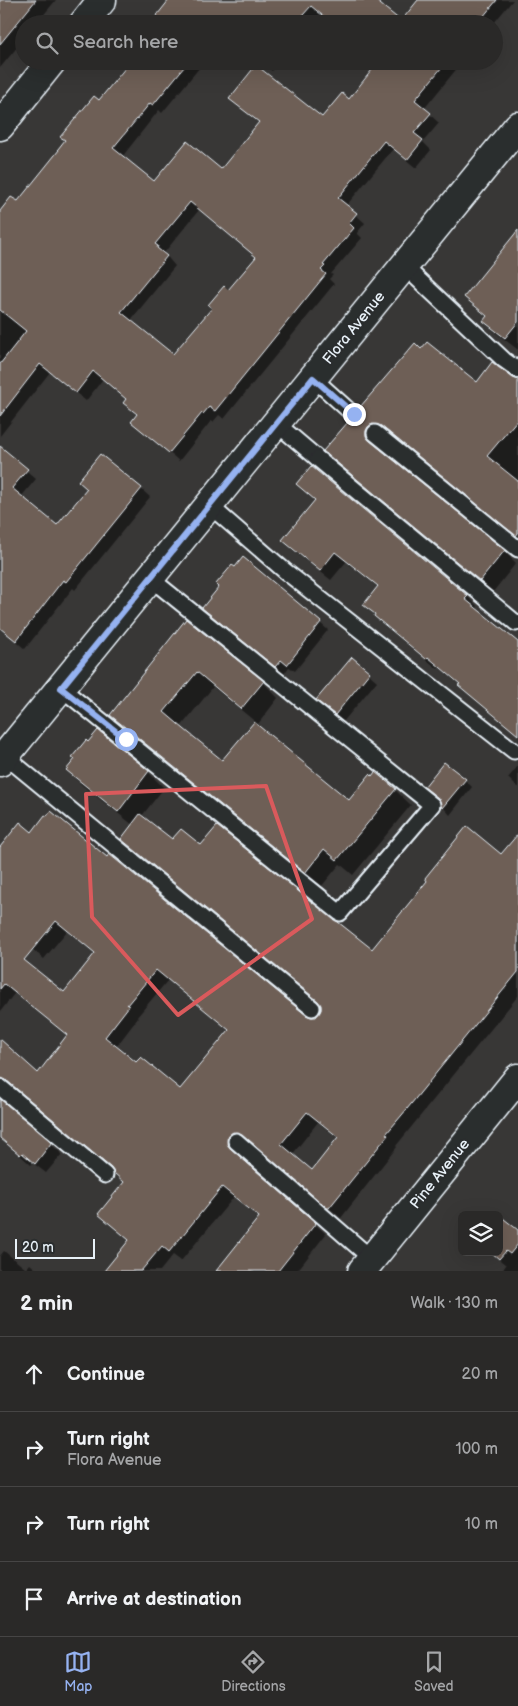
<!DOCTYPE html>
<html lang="en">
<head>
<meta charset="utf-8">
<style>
	:root { --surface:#2a2928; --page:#363534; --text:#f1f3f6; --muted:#a5a6a8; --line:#464545; --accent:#95b2f1 }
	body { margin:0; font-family:"Balsamiq Sans",sans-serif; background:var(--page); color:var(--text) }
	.controls { position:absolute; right:15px; bottom:15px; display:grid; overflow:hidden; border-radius:8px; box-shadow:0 5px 20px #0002 }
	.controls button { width:45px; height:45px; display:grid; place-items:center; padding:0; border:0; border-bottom:1px solid var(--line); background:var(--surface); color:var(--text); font:25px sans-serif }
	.scale { position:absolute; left:15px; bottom:12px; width:80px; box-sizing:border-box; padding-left:5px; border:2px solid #e8f1f8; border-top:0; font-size:14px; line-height:18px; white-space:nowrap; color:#e8f1f8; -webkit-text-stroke:4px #2a2d2e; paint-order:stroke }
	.stop { position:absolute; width:15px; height:15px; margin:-11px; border:4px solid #95b2f1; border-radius:50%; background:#fff }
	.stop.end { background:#95b2f1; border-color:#fff; box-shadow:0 1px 5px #0008 }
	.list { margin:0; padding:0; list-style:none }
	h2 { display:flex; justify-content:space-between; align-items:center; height:65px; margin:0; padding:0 20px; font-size:21px }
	h2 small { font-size:16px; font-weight:400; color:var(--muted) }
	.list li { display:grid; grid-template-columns:32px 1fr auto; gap:15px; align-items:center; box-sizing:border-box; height:75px; padding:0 20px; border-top:1px solid var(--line) }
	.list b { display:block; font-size:19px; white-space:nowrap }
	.list p { margin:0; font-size:16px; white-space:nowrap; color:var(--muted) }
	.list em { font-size:16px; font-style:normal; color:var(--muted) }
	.icon { flex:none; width:28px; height:28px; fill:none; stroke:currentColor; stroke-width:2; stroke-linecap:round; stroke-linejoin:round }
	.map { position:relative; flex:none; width:518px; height:1271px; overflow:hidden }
	.search { position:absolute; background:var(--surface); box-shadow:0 5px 20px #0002; left:15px; right:15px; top:15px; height:55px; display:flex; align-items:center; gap:12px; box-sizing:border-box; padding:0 18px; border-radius:28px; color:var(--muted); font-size:19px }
	.sheet { height:365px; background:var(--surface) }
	nav { display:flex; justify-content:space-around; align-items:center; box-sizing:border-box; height:70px; border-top:1px solid var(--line); background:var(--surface); font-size:14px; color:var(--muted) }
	nav a { display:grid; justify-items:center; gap:2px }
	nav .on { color:var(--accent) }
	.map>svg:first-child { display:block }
</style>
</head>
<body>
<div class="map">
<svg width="518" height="1271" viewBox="0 0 518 1271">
	<rect width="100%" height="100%" fill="#383736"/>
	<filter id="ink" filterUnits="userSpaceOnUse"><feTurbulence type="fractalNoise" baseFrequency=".02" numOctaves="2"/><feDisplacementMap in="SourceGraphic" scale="10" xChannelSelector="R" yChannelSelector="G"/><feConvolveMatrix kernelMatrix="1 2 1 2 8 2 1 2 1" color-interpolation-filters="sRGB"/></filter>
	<g filter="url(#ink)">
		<!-- shadow -->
		<g fill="#0007" fill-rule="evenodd">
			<polygon points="0,0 56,0 36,24 24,24 24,39 0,68"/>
			<polygon points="174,0 373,0 401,23 419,0 513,0 493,24 333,24 321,15 314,24 155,24"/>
			<path d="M132,61H205L162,113L159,110L122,157L155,183L222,171L260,123L231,99L322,119L349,101L380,62L379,61H463L424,109L439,123L423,142L431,150L416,168L393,149L346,206L365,223L357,233L362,238L331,274L333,275L329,279L334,284L224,419L219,415L213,422L211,421L179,461L133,422L138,416L124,403L127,400L103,379L86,401L50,372L0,436V213L18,203ZM199,210L257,257L173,356L130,321L175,266L164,253Z"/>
			<polygon points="260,61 280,61 272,71"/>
			<polygon points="518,243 518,349 517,349 496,333 484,321 487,317 465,297"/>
			<polygon points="421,351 477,384 512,379 518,381 518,538 395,438 389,435 380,439 377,445 380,450 504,551 516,563 493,592 337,464 325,451 362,422"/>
			<polygon points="0,448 36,479 21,497 57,527 141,489 150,497 75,590 73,588 25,649 0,628"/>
			<polygon points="297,484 467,596 478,607 476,610 518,644 518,735 439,667 438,669 386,627 365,605 379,587 346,562 331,580 294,551 283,540 316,501"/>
			<polygon points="220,587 320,623 328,630 295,671 289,667 284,674 211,615"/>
			<polygon points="186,621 263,682 278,698 258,724 213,687 180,728 223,762 349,801 395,790 411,805 353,875 340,864 321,887 127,731 112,715"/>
			<polygon points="352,659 377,681 343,722 326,707"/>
			<path d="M98,732L148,772L164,788L141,817L172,841L201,847L372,951L502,855L518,836V996L417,1120L396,1146L397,1147L341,1218L254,1144L249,1142L240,1145L237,1151L240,1158L326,1234L297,1271H218L260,1218L234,1197L181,1261L173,1255L160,1271H105L130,1241L100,1214L125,1183L114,1171L18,1090L13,1088L1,1097L3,1103L62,1154L46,1173L33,1163L31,1165L0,1137V1046L38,1075L68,1037L56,1025L96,954L67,931L44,959L0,922V853L32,833L305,1016L316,1018L322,1010V1005L133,849L122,839L133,825L83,786L67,770ZM168,980L230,1031L180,1090L136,1064L116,1047L138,1018L137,1017ZM318,1122L339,1139L312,1172L292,1155Z"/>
			<polygon points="518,766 518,788 508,778"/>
			<polygon points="465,780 472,787 450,815 443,807 440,800"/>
			<polygon points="0,974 17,990 0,1012"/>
			<polygon points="492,1211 497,1215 489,1215"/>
			<polygon points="518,1228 518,1271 502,1271 506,1265 490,1252 499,1252"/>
			<polygon points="4,1251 26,1269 30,1264 38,1271 0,1271 0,1256"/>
		</g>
		<!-- building -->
		<g fill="#6e5e56" stroke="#e8f1f8" fill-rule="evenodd">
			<polygon points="0,0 36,0 0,44"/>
			<polygon points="169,0 375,0 401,21 418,0 497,0 477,24 333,24 311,6 295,24 150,24"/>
			<path d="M131,61H189L153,105L150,103L113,148L154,181L187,141L221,169L259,122L229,99L256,65L322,117L342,93L349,99L379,61H447L415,100L431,113L414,133L423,140L407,160L384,141L338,198L357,213L349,223L354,228L323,265L325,266L321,270L326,274L215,411L209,407L203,414L202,413L169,453L131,422L137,414L123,403L126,399L93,371L76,393L40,364L0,416V364L26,331L0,310V211L11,197L18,201L59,150L58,149L65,140L60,137L94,96L99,100ZM190,202L256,257L228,290L224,286L208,305L212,308L173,354L121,312L167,256L157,248L158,246L155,244Z"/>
			<polygon points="518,230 518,322 505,338 483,321 487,316 464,297"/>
			<polygon points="427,342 477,382 492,362 513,378 518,380 518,419 487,456 518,481 518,533 516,536 381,426 372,424 368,427 366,431 366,436 369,440 505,550 480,581 323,451 348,422 356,424 361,421 363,413 360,407 415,343 421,349"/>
			<polygon points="0,446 28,469 12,488 57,525 87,489 78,481 100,454 142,488 66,582 63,580 16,641 0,628"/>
			<polygon points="311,466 468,596 465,599 518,642 518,735 458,685 460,684 428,657 426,659 374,616 375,614 363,605 378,586 335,552 320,571 282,540 315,500 296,484"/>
			<polygon points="243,557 321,622 287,665 281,660 275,667 202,608 219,587 216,584 232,565 235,567"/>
			<polygon points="186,619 264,681 241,709 197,672 164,712 184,729 222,760 254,722 349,800 370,774 372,776 375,772 396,789 337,860 324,849 305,873 110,715"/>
			<polygon points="352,657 370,672 335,715 316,700"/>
			<polygon points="98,730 149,771 118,812 66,770 75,759 72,757 86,740 88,742"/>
			<polygon points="444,762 466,779 442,808 438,798 424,787"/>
			<path d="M51,811L107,857L109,854L306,1015L311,1017H316L321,1010V1005L318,1001L121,839L140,814L172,839L181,829L201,845L217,826L372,949L427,881L425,878L467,826L501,854L518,834V972L407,1109L386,1134L388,1135L329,1208H327L242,1134L233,1132L229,1135L227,1144L230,1148L316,1223L278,1271H216L259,1217L222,1187L169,1252L162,1246L141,1271H104L129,1240L98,1214L124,1182L114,1173L111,1168L6,1080L0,1078V1039L38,1073L67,1035L4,984L0,989V847L20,822L32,832L45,815L47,816ZM56,921L95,953L64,992L24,960ZM156,970L229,1030L180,1089L141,1057L136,1062L105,1037L129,1006L127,1005ZM307,1112L338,1137L312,1170L281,1144Z"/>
			<polygon points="0,1099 52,1142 35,1164 22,1153 20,1155 0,1138"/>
			<polygon points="499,1215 518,1230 518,1244 510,1254 506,1251 499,1259 491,1252 499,1252"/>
		</g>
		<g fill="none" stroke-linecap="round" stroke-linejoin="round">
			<defs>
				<g id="lane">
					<polyline points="404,266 504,360 518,370"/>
					<polyline points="313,378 354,415"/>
					<polyline points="276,423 316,457"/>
					<polyline points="375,433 518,549"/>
					<polyline points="318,459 516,623"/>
					<polyline points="209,505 285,571 514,751"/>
					<polyline points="61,688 340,913 432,805 150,578"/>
					<polyline points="5,756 312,1008"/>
					<polyline points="0,1087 105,1175"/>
					<polyline points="236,1141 372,1259"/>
				</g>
				<g id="street">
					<polyline points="83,24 102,0"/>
					<polyline points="0,126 52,61"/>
					<polyline points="0,762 518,126"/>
					<polyline points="362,1271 518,1078"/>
				</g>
			</defs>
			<!-- lane casing -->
			<use href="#lane" stroke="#e8f1f8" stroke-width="19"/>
			<!-- street casing -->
			<use href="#street" stroke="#e8f1f8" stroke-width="31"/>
			<!-- lane -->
			<use href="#lane" stroke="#2a2d2e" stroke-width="15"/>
			<!-- street -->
			<use href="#street" stroke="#2a2d2e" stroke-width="28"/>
		</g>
	</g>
	<g fill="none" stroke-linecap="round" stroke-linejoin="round" filter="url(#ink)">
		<!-- route -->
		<polyline stroke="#95b2f1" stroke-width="6" points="126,739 61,688 313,378 354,414"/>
	</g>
	<!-- marked area -->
	<path fill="none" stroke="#da5a5c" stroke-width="4" stroke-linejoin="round" d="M266,786L312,919L178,1015L92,917L86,794Z"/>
	<g text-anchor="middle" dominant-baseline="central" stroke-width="4" stroke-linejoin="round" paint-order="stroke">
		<!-- street labels -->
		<g font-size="15" fill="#e8f1f8" stroke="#2a2d2e">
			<text transform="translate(354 328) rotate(-51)">Flora Avenue</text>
			<text transform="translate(440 1174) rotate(-51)">Pine Avenue</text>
		</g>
	</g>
</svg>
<div class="controls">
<button><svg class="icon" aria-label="layers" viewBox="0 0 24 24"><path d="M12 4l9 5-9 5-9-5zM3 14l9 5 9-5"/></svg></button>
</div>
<div class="scale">20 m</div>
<div class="stop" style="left:126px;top:739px"></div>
<div class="stop end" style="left:354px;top:414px"></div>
<div class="search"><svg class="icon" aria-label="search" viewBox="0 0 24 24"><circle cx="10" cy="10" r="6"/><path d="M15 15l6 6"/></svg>Search here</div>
</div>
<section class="sheet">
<h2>2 min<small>Walk · 130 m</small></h2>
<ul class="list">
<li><svg class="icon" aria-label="ahead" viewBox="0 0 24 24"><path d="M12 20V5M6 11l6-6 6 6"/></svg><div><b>Continue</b></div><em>20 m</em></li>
<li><svg class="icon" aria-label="right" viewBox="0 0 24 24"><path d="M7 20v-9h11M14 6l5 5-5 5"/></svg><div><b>Turn right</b><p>Flora Avenue</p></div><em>100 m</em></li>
<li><svg class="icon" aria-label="right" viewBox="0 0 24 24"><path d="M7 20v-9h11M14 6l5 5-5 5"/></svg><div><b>Turn right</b></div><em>10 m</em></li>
<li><svg class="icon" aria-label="arrive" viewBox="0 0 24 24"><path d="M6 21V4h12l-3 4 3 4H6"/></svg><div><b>Arrive at destination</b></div></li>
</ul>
</section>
<nav>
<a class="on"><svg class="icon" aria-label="map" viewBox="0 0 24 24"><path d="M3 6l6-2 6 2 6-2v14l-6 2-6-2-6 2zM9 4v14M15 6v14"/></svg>Map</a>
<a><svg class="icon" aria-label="directions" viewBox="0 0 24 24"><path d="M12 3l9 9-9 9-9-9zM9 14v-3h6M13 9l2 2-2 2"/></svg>Directions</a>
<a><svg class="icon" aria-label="saved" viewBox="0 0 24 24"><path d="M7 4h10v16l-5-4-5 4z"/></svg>Saved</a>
</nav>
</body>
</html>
